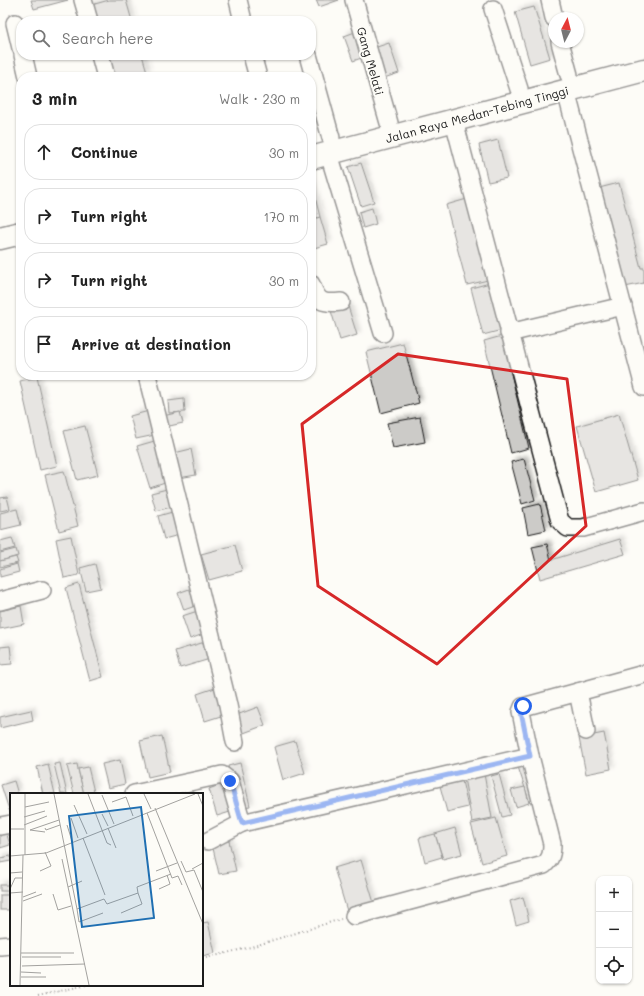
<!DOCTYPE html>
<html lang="en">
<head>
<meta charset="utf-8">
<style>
	:root { --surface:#fff; --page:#f6f6f6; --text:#222; --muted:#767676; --line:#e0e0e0 }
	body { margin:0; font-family:Mali,sans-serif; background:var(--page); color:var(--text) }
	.controls { position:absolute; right:12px; bottom:12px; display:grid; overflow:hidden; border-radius:8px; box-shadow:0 1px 3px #0004 }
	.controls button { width:36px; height:36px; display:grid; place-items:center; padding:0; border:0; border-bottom:1px solid var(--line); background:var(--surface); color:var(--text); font:20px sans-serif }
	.compass { position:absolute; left:548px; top:12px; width:36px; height:36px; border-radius:50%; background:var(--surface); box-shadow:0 1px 3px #0004; rotate:7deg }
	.stop { position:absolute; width:12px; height:12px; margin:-9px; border:3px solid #2563eb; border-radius:50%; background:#fff }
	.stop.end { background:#2563eb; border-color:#fff; box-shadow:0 1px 4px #0008 }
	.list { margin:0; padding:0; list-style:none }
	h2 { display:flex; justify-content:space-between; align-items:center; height:52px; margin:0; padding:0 16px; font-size:17px }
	h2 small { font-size:13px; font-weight:400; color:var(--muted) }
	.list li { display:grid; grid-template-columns:26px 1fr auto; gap:12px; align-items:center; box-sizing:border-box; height:56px; margin:0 8px 8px; padding:0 8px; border:1px solid var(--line); border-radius:16px }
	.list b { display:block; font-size:15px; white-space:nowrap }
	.list em { font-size:13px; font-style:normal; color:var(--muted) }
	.icon { flex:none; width:22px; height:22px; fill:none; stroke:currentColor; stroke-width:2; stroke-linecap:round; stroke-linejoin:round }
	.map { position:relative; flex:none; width:644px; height:996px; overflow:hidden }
	.search { position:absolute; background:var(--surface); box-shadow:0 1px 3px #0004; left:16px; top:16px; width:300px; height:44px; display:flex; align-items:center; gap:10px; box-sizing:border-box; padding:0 14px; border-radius:16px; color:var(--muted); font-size:15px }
	.panel { position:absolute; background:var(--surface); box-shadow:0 1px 3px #0004; left:16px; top:72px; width:300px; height:308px; border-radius:16px }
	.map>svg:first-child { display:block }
</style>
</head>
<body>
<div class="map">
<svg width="644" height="996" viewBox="0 0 644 996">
	<defs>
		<filter id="shadow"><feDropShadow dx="3.5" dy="-3.5" stdDeviation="2" flood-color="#0004"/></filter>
	</defs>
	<rect width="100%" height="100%" fill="#fdfcf7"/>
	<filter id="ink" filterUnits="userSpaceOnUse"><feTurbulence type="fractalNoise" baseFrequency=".025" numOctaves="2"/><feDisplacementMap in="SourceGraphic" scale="8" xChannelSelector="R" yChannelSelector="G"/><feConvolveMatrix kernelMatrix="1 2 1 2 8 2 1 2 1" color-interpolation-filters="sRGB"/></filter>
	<g filter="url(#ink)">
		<!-- building -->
		<g fill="#cccbc8" stroke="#1c1c1c" filter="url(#shadow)">
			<polygon points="31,0 68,0 34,9"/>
			<polygon points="109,0 126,0 132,21 92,21 88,6"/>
			<polygon points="316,0 339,0 319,7"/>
			<polygon points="534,7 550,58 530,64 515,12"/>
			<polygon points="358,31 367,56 353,61 344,36"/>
			<polygon points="389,43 399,73 384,78 374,48"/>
			<polygon points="102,55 142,55 147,72 132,77 109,77"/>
			<polygon points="498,140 507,178 488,182 479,145"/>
			<polygon points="361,163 374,202 361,206 348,167"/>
			<polygon points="311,183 316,201 311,202"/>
			<polygon points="619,183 641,268 644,268 644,283 625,287 599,188"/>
			<polygon points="467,199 488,280 467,285 446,205"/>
			<polygon points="316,201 320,217 311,220 311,202"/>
			<polygon points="372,208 376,224 363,228 359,212"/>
			<polygon points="320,217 328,244 314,248 311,239 311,220"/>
			<polygon points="490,283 502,330 483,335 471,288"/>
			<polygon points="348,306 357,335 340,340 331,311"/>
			<polygon points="502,336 529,448 511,453 484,341"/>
			<polygon points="403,343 419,403 381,413 366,352"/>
			<polygon points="37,377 57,466 40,470 20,381"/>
			<polygon points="184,399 185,412 169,413 168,401"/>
			<polygon points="149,411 155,435 136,439 130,416"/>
			<polygon points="180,412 183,423 165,427 163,416"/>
			<polygon points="619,414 638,480 596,492 577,426"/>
			<polygon points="420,417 425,442 393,448 387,423"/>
			<polygon points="85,426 98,475 77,480 64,431"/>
			<polygon points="158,440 171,481 150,488 137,446"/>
			<polygon points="191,449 196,475 179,478 174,453"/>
			<polygon points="524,459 535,500 522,504 511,462"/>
			<polygon points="64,471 78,526 59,531 45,475"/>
			<polygon points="171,488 175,506 156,511 151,493"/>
			<polygon points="7,497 10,509 0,511 0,498"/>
			<polygon points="540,504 546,530 528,534 523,508"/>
			<polygon points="17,509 21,525 0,530 0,513"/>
			<polygon points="176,511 183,534 164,539 158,516"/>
			<polygon points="71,536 79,575 64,578 56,539"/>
			<polygon points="12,538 15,548 0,552 0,541"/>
			<polygon points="620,539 625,554 540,579 532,547 547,544 551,560"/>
			<polygon points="235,545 242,571 209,580 201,554"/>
			<polygon points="16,549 18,556 0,561 0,553"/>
			<polygon points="16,557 18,563 0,567 0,561"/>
			<polygon points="17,564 19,572 0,577 0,569"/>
			<polygon points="95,564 101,588 86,591 80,568"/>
			<polygon points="79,584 103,677 90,681 66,588"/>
			<polygon points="195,587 201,604 184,610 178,593"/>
			<polygon points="21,606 24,624 0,629 0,611"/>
			<polygon points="201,610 209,632 190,639 182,616"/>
			<polygon points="205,642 210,659 180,668 175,651"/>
			<polygon points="10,646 12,664 0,665 0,647"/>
			<polygon points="215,688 224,715 205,721 197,694"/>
			<polygon points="258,707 265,725 241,734 234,716"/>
			<polygon points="31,710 33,720 0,728 0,717"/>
			<polygon points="604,733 611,769 586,774 579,738"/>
			<polygon points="162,736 170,772 148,777 140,741"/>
			<polygon points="295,741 305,773 283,780 274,747"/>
			<polygon points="120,760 125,784 108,788 102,764"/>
			<polygon points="60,763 67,794 61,794 54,764"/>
			<polygon points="240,763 250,806 238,808 228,766"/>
			<polygon points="48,764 55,794 43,794 37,767"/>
			<polygon points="77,764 78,769 84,794 74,794 67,766"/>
			<polygon points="528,764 540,800 530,803 518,767"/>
			<polygon points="88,767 94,792 84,794 78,769"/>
			<polygon points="484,774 492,818 472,822 464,778"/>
			<polygon points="499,774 510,815 502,817 491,776"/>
			<polygon points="14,781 18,794 11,794 11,816 1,785"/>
			<polygon points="462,781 468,807 447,812 440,786"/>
			<polygon points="222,784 230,812 217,816 209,789"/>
			<polygon points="525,787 529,803 516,807 511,790"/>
			<polygon points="496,818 507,856 482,863 471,824"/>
			<polygon points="455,828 462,854 443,859 435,834"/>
			<polygon points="6,831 10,845 0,848 0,833"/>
			<polygon points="435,834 442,857 425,862 419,838"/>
			<polygon points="229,841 236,871 219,874 212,844"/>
			<polygon points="11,856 11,861 0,863 0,858"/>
			<polygon points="361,860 374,903 347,911 334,868"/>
			<rect x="0" y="885" width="11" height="6"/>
			<rect x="0" y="895" width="11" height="15"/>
			<polygon points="523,897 529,921 516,925 510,901"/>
			<polygon points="208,922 215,953 202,956 202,923"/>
		</g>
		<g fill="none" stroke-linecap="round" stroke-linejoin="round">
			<defs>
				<g id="minor">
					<polyline points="83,0 89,21"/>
					<polyline points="238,0 243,21"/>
					<polyline points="354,0 389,123"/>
					<polyline points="550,0 554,18"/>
					<polyline points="493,9 519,89"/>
					<polyline points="15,23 21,48"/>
					<polyline points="560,42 569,75"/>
					<polyline points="23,55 28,77"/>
					<polyline points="100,55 106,77"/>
					<polyline points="252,55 258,77"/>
					<polyline points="308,55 331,138"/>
					<polyline points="566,91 644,387"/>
					<polyline points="454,121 560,521 568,528 583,528 644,511"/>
					<polyline points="329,154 383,333"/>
					<path d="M311,284C318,302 322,304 341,302"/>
					<polyline points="509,333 623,306"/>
					<polyline points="147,375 228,705 235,742"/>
					<polyline points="0,601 42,590"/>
					<polyline points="578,692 586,731"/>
					<polyline points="134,794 222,775 230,781 242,823 530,756 521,712 523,707 644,674"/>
					<polyline points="0,826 11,824"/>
					<polyline points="208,841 242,823"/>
					<path d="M354,916L544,865C551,859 552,853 552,844L530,756"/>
					<polyline points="0,946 11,945"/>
				</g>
				<g id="highway">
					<polyline points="311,158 644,70"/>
					<polyline points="0,238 21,233"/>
				</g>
			</defs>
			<!-- minor casing -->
			<use href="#minor" stroke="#1c1c1c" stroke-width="20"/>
			<!-- highway casing -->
			<use href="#highway" stroke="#1c1c1c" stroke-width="25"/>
			<!-- path -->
			<g stroke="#1c1c1c" stroke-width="2" stroke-dasharray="1 3" stroke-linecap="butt">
				<polyline points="202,959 251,947 341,919"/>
				<polyline points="38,996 86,985"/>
			</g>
			<!-- minor -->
			<use href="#minor" stroke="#fdfcf7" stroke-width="17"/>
			<!-- highway -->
			<use href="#highway" stroke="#fdfcf7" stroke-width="22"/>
		</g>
	</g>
	<g fill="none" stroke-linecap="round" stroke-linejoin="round" filter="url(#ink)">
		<!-- route -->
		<polyline stroke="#2563eb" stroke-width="5" points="230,781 242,823 530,756 521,712 523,706"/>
	</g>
	<!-- marked area -->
	<path d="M0 0H644V996H0ZM398,354L567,379L586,526L437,664L318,586L302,424Z" fill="#fdfcf7" fill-opacity=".55" fill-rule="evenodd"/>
	<path fill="none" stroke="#d62828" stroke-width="3" stroke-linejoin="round" d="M398,354L567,379L586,526L437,664L318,586L302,424Z"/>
	<g text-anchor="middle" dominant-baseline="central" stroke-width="4" stroke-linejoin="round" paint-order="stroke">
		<!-- street labels -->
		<g font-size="12" fill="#1c1c1c" stroke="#fdfcf7">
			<text transform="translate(371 61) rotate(74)">Gang Melati</text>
			<text transform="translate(477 114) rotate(-15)">Jalan Raya Medan-Tebing Tinggi</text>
		</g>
	</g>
	<!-- overview -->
	<g transform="translate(10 793)">
		<rect width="193" height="193" fill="#fdfcf7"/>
		<path fill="none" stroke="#a3a29f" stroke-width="1" d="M44,1L67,116L94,106L97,111L128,100L127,94L161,81M78,1L97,50L101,52M134,1L141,16M188,1L193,13M92,2L104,31M102,9L116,4L123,23M64,12L77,41M15,14L39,9M145,15L193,131M137,20L162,85L168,83L172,92M92,21L98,33M14,24L35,18M61,25L68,45M14,32L37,23M57,32L62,48M35,35L36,37L50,32M98,35L106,55M0,36H14M20,37L49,27M20,37L35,39M73,45L95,102M15,62V1M0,63L36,60L185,1M52,66L58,94M171,68L176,79L184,77L193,99M182,76L193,70M30,78L41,73L35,59M146,78L167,70M0,80L12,79M72,88L58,94L79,192M0,96L5,85H12M149,96L160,91L157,82M0,100L13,99M43,101L48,117L61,113M13,104L26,99M13,108L32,101M67,116L69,129L93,120M111,120L132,111L128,100M11,160H64M12,164H51M12,173L75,171M11,179L31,180M11,184H36M10,192L13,62"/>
		<path fill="#1f6fb2" fill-opacity="0.15" stroke="#1f6fb2" stroke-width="2" d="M131,14L144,125L72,134L59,23Z"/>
		<rect width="193" height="193" fill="none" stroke="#1c1c1c" stroke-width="2"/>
	</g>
</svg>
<div class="controls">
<button>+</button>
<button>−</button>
<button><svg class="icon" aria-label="locate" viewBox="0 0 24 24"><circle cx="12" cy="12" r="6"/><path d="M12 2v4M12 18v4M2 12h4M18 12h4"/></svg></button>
</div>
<svg class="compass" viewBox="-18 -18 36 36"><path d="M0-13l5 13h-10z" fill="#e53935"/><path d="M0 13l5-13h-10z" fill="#767676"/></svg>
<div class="stop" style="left:523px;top:706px"></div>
<div class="stop end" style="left:230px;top:781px"></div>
<div class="search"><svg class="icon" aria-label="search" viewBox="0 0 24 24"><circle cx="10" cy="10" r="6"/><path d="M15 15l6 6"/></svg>Search here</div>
<section class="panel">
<h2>3 min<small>Walk · 230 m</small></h2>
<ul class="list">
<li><svg class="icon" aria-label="ahead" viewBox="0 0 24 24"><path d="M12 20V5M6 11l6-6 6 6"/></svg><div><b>Continue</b></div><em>30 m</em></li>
<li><svg class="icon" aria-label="right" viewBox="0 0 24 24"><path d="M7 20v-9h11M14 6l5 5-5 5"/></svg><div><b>Turn right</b></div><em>170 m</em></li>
<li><svg class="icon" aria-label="right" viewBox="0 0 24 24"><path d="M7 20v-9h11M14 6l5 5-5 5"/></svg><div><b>Turn right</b></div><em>30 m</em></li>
<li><svg class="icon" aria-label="arrive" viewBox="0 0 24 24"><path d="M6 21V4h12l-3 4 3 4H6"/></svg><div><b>Arrive at destination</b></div></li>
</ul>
</section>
</div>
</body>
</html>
